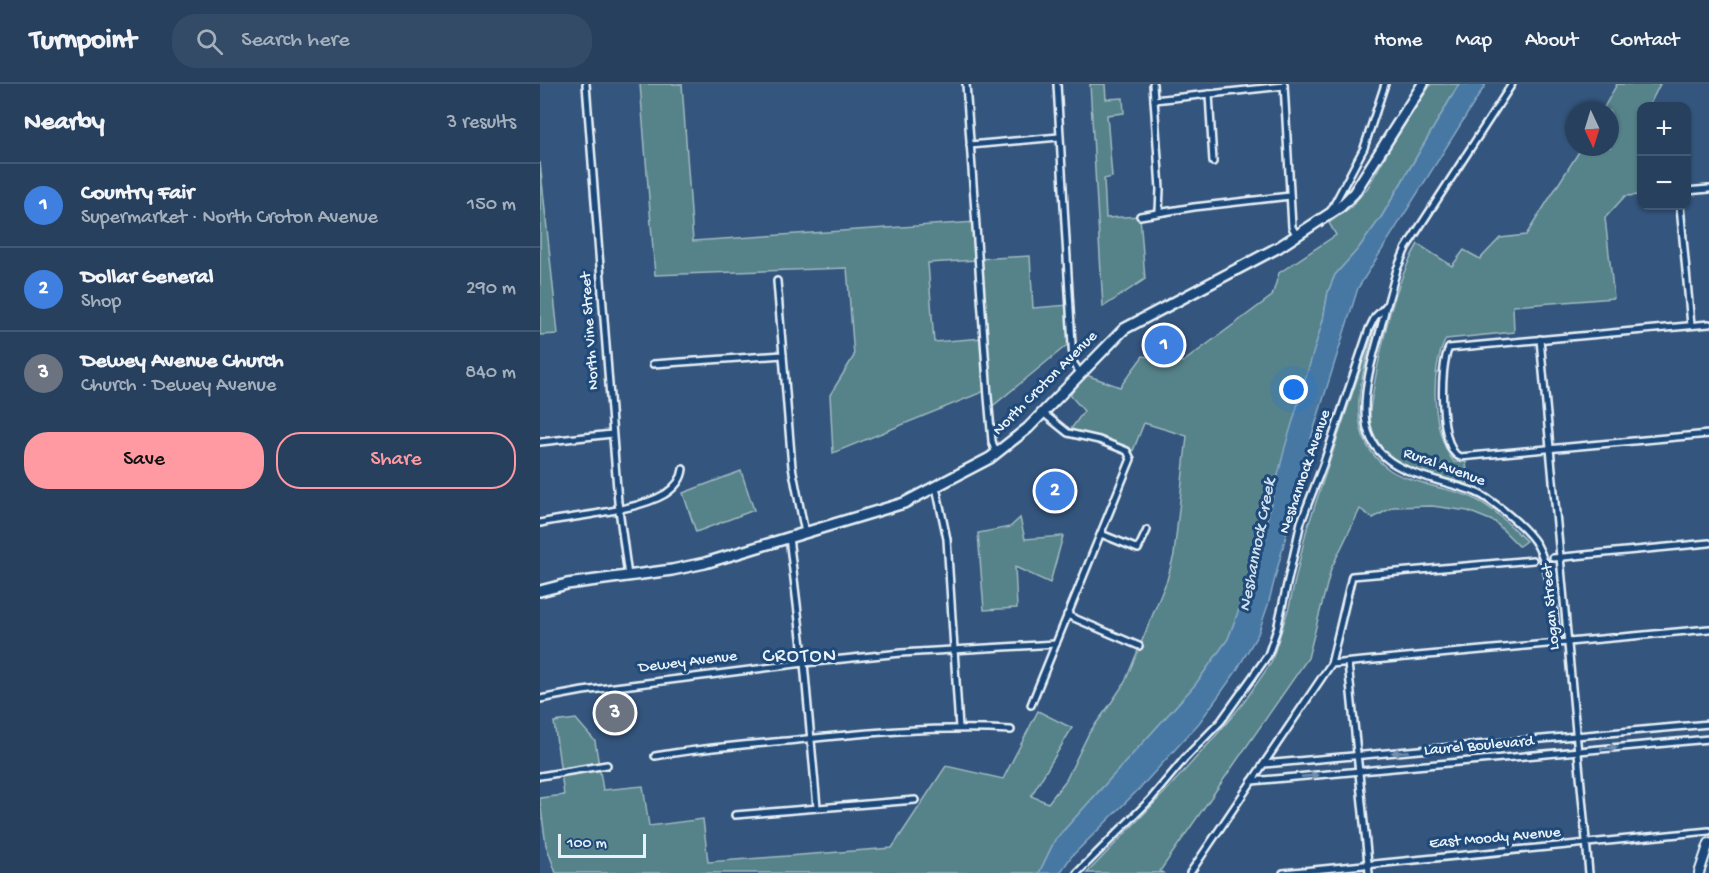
<!DOCTYPE html>
<html lang="en">
<head>
<meta charset="utf-8">
<style>
	:root { --surface:#27405e; --page:#334b67; --text:#f1f3f6; --muted:#a4afbc; --line:#435973; --accent:#ff9aa2 }
	body { margin:0; font-family:"Gochi Hand",sans-serif; background:var(--page); color:var(--text) }
	.controls { position:absolute; right:18px; top:18px; display:grid; overflow:hidden; border-radius:12px; box-shadow:0 2px 4px #0004 }
	.controls button { width:54px; height:54px; display:grid; place-items:center; padding:0; border:0; border-bottom:2px solid var(--line); background:var(--surface); color:var(--text); font:30px sans-serif }
	.compass { position:absolute; left:1025px; top:18px; width:54px; height:54px; border-radius:50%; background:var(--surface); box-shadow:0 2px 4px #0004; rotate:176deg }
	.scale { position:absolute; left:18px; bottom:15px; width:88px; box-sizing:border-box; padding-left:6px; border:3px solid #e8f1f8; border-top:0; font-size:16px; line-height:21px; white-space:nowrap; color:#e8f1f8; -webkit-text-stroke:4px #1f4a7a; paint-order:stroke }
	.you { position:absolute; left:754px; top:306px; width:21px; height:21px; margin:-15px; border:4px solid #fff; border-radius:50%; background:#1a73e8; box-shadow:0 0 0 9px #1a73e833 }
	.badge { display:grid; place-items:center; width:39px; height:39px; border-radius:50%; background:var(--accent); color:#fff; font-size:20px; font-weight:700 }
	.pin { position:absolute; translate:-50% -50%; border:3px solid #fff; box-shadow:0 2px 6px #0006 }
	.list { margin:0; padding:0; list-style:none }
	h2 { display:flex; justify-content:space-between; align-items:center; height:78px; margin:0; padding:0 24px; font-size:26px }
	h2 small { font-size:20px; font-weight:400; color:var(--muted) }
	.list li { display:grid; grid-template-columns:39px 1fr auto; gap:18px; align-items:center; box-sizing:border-box; height:84px; padding:0 24px; border-top:2px solid var(--line) }
	.list b { display:block; font-size:22px; white-space:nowrap }
	.list p { margin:0; font-size:20px; white-space:nowrap; color:var(--muted) }
	.list em { font-size:20px; font-style:normal; color:var(--muted) }
	.actions { display:flex; gap:12px; padding:18px 24px }
	.actions a { flex:1; padding:14px 0; border:2px solid var(--accent); border-radius:24px; text-align:center; font-size:21px; color:var(--accent) }
	.actions .main { background:var(--accent); color:#111 }
	.icon { flex:none; width:33px; height:33px; fill:none; stroke:currentColor; stroke-width:2; stroke-linecap:round; stroke-linejoin:round }
	.map { position:relative; flex:none; width:1169px; height:789px; overflow:hidden }
	header { display:flex; align-items:center; gap:36px; box-sizing:border-box; height:84px; padding:0 30px; background:var(--surface); border-bottom:2px solid var(--line) }
	header strong { font-size:28px }
	nav { display:flex; gap:33px; margin-inline-start:auto; font-size:21px }
	.search { width:420px; height:54px; background:var(--page); display:flex; align-items:center; gap:15px; box-sizing:border-box; padding:0 21px; border-radius:24px; color:var(--muted); font-size:22px }
	main { display:flex }
	aside { flex:1; background:var(--surface) }
	.map>svg:first-child { display:block }
</style>
</head>
<body>
<header>
<strong>Turnpoint</strong>
<div class="search"><svg class="icon" aria-label="search" viewBox="0 0 24 24"><circle cx="10" cy="10" r="6"/><path d="M15 15l6 6"/></svg>Search here</div>
<nav><a>Home</a><a>Map</a><a>About</a><a>Contact</a></nav>
</header>
<main>
<aside>
<h2>Nearby<small>3 results</small></h2>
<ul class="list">
<li><span class="badge" style="background:#3f7fe0">1</span><div><b>Country Fair</b><p>Supermarket · North Croton Avenue</p></div><em>150 m</em></li>
<li><span class="badge" style="background:#3f7fe0">2</span><div><b>Dollar General</b><p>Shop</p></div><em>290 m</em></li>
<li><span class="badge" style="background:#6b7280">3</span><div><b>Dewey Avenue Church</b><p>Church · Dewey Avenue</p></div><em>840 m</em></li>
</ul>
<div class="actions"><a class="main">Save</a><a>Share</a></div>
</aside>
<div class="map">
<svg width="1169" height="789" viewBox="0 0 1169 789">
	<rect width="100%" height="100%" fill="#34557d"/>
	<filter id="ink" filterUnits="userSpaceOnUse"><feTurbulence type="fractalNoise" baseFrequency=".0167" numOctaves="2"/><feDisplacementMap in="SourceGraphic" scale="12" xChannelSelector="R" yChannelSelector="G"/><feConvolveMatrix kernelMatrix="1 2 1 2 8 2 1 2 1" color-interpolation-filters="sRGB"/></filter>
	<g filter="url(#ink)">
		<!-- green -->
		<g fill="#57828a" stroke="#a0bac1" stroke-width="1.5" fill-rule="evenodd">
			<path d="M100,0H142L153,157L436,138L437,175L490,172L493,224L529,221L532,257L449,325L447,306L293,369L290,311L314,272L307,184L115,191ZM437,176L443,254L394,258L388,179Z"/>
			<polygon points="550,0 565,0 566,15 583,14 584,29 567,31 572,93 564,95 566,134 600,132 605,195 563,223"/>
			<polygon points="891,0 919,0 842,132 818,165 795,191 788,208 783,236 715,483 688,555 655,601 515,756 499,789 16,789 6,761 0,717 0,714 24,711 14,638 36,635 55,657 63,706 103,702 109,742 163,735 168,778 352,764 406,682 463,695 498,627 532,644 491,712 508,719 526,696 549,649 569,622 585,598 627,496 634,471 647,352 604,339 591,372 587,367 528,349 544,327 530,311 546,291 580,303 603,272 643,278 732,212 739,189 796,151 789,139 811,123 828,103 853,59"/>
			<path d="M1077,0H1120L1109,22H1102L1101,111L1085,112L1065,134L1074,214L973,222L974,248L906,255C889,285 892,351 914,378H926L928,400C904,393 874,390 854,375C843,368 834,354 831,341C828,326 833,311 835,296C844,250 854,201 878,160L912,182L924,166L940,175L960,154L986,151L1042,63H1070V27H1062Z"/>
			<polygon points="0,78 18,250 0,251"/>
			<path d="M835,242C823,291 799,351 850,386C858,392 870,395 880,398C897,405 922,407 937,416C956,426 971,442 986,457L979,462L955,438L928,427L892,422L853,423L833,434L820,425L791,485L768,574L620,787L623,789H547L625,708L673,655L704,618L731,579L749,523L766,448Z"/>
			<polygon points="201,387 214,426 156,448 143,409"/>
			<polygon points="480,434 485,455 523,452 510,499 475,483 477,524 444,526 438,449 470,443"/>
		</g>
		<!-- water -->
		<polygon fill="#4778a3" stroke="#87a8c5" stroke-width="1.5" points="919,0 946,0 818,204 772,351 728,521 718,550 695,589 659,639 601,703 531,773 520,789 499,789 515,756 655,601 688,555 715,483 745,363 783,236 788,208 795,191 818,165 842,132"/>
		<g fill="none" stroke-linecap="round" stroke-linejoin="round">
			<defs>
				<g id="minor">
					<polyline points="46,0 78,418 88,492"/>
					<polyline points="426,0 448,313 452,357 456,370"/>
					<polyline points="517,0 533,278 540,289"/>
					<polyline points="613,0 620,105 619,128"/>
					<polyline points="744,0 752,143 757,152"/>
					<polyline points="669,10 673,78"/>
					<polyline points="614,16 744,2"/>
					<polyline points="430,61 519,53"/>
					<polyline points="1146,107 1169,105"/>
					<polyline points="1140,122 1151,241"/>
					<polyline points="790,128 824,64 845,0"/>
					<polyline points="600,132 654,123 750,112"/>
					<polyline points="237,197 252,383 265,449"/>
					<path d="M846,222C839,256 825,290 825,325C824,390 891,391 935,408C952,415 988,445 997,461C1012,488 1013,529 1018,559"/>
					<path d="M1169,240L909,264C899,281 899,366 920,373L1169,350"/>
					<polyline points="1000,255 1049,789"/>
					<polyline points="113,280 243,271"/>
					<polyline points="0,358 72,350"/>
					<polyline points="396,403 407,455 419,644"/>
					<path d="M0,439C33,432 97,427 125,410C134,404 142,396 143,385"/>
					<polyline points="561,450 598,465 607,446"/>
					<polyline points="249,453 264,579 277,723"/>
					<polyline points="1013,474 1169,459"/>
					<polyline points="527,531 599,562"/>
					<polyline points="808,579 829,789"/>
					<polyline points="791,580 1169,545"/>
					<polyline points="0,615 43,607 264,579 361,569 516,560"/>
					<polyline points="491,621 591,375 587,367 559,356 528,349 503,329"/>
					<path d="M115,672C159,664 203,661 247,657C322,649 396,642 471,646"/>
					<polyline points="724,680 1169,640"/>
					<polyline points="0,692 67,681"/>
					<polyline points="712,697 1169,655"/>
					<polyline points="195,731 375,716"/>
					<polyline points="537,789 610,716 645,674 681,637 728,571 737,545 761,438 783,381 829,245 835,233 847,221 857,185 866,164 972,0"/>
					<polyline points="650,789 791,580 812,492 993,476"/>
					<polyline points="743,789 1169,747"/>
				</g>
				<polyline id="secondary" points="1159,789 1169,759"/>
				<polyline id="primary" points="0,507 27,500 132,486 165,479 364,419 450,374 488,344 584,245 739,163 800,123 814,109 883,0"/>
			</defs>
			<!-- minor casing -->
			<use href="#minor" stroke="#e8f1f8" stroke-width="10"/>
			<!-- secondary casing -->
			<use href="#secondary" stroke="#e8f1f8" stroke-width="12"/>
			<!-- primary casing -->
			<use href="#primary" stroke="#e8f1f8" stroke-width="14"/>
			<!-- minor -->
			<use href="#minor" stroke="#1f4a7a" stroke-width="5"/>
			<!-- secondary -->
			<use href="#secondary" stroke="#1f4a7a" stroke-width="8"/>
			<!-- primary -->
			<use href="#primary" stroke="#1f4a7a" stroke-width="9"/>
		</g>
		<!-- one-way arrows -->
		<defs><path id="oneway-solid" d="M-6-.8H1V-3.2L6.5 0L1 3.2V.8H-6Z" transform="scale(1.5)"/></defs>
		<g fill="#6f8dac">
			<use href="#oneway-solid" transform="translate(1069 664) rotate(-5)"/>
			<use href="#oneway-solid" transform="translate(860 668) rotate(175)"/>
			<use href="#oneway-solid" transform="translate(770 692) rotate(-5)"/>
		</g>
	</g>
	<g text-anchor="middle" dominant-baseline="central" stroke-width="6" stroke-linejoin="round" paint-order="stroke">
		<!-- street labels -->
		<g font-size="16" fill="#e8f1f8" stroke="#1f4a7a">
			<text transform="translate(51 247) rotate(-94)">North Vine Street</text>
			<text transform="translate(506 300) rotate(-45)">North Croton Avenue</text>
			<text transform="translate(904 384) rotate(20)">Rural Avenue</text>
			<text transform="translate(766 388) rotate(-71)">Neshannock Avenue</text>
			<text transform="translate(1012 523) rotate(-95)">Logan Street</text>
			<text transform="translate(148 579) rotate(-7)">Dewey Avenue</text>
			<text transform="translate(939 663) rotate(-5)">Laurel Boulevard</text>
			<text transform="translate(955 755) rotate(-5)">East Moody Avenue</text>
		</g>
		<!-- water labels -->
		<g font-size="18" font-style="italic" fill="#d0dfeb" stroke="#1f4a7a">
			<text transform="translate(718 461) rotate(-79)">Neshannock Creek</text>
		</g>
		<!-- quarter labels -->
		<g font-size="20" letter-spacing="1.5" fill="#e8f1f8" stroke="#1f4a7a">
			<text x="260" y="573">CROTON</text>
		</g>
	</g>
</svg>
<div class="controls">
<button>+</button>
<button>−</button>
</div>
<svg class="compass" viewBox="-18 -18 36 36"><path d="M0-13l5 13h-10z" fill="#e53935"/><path d="M0 13l5-13h-10z" fill="#a4afbc"/></svg>
<div class="scale">100 m</div>
<div class="you"></div>
<div class="pin badge" style="left:624px;top:261px;background:#3f7fe0">1</div>
<div class="pin badge" style="left:515px;top:407px;background:#3f7fe0">2</div>
<div class="pin badge" style="left:75px;top:629px;background:#6b7280">3</div>
</div>
</main>
</body>
</html>
